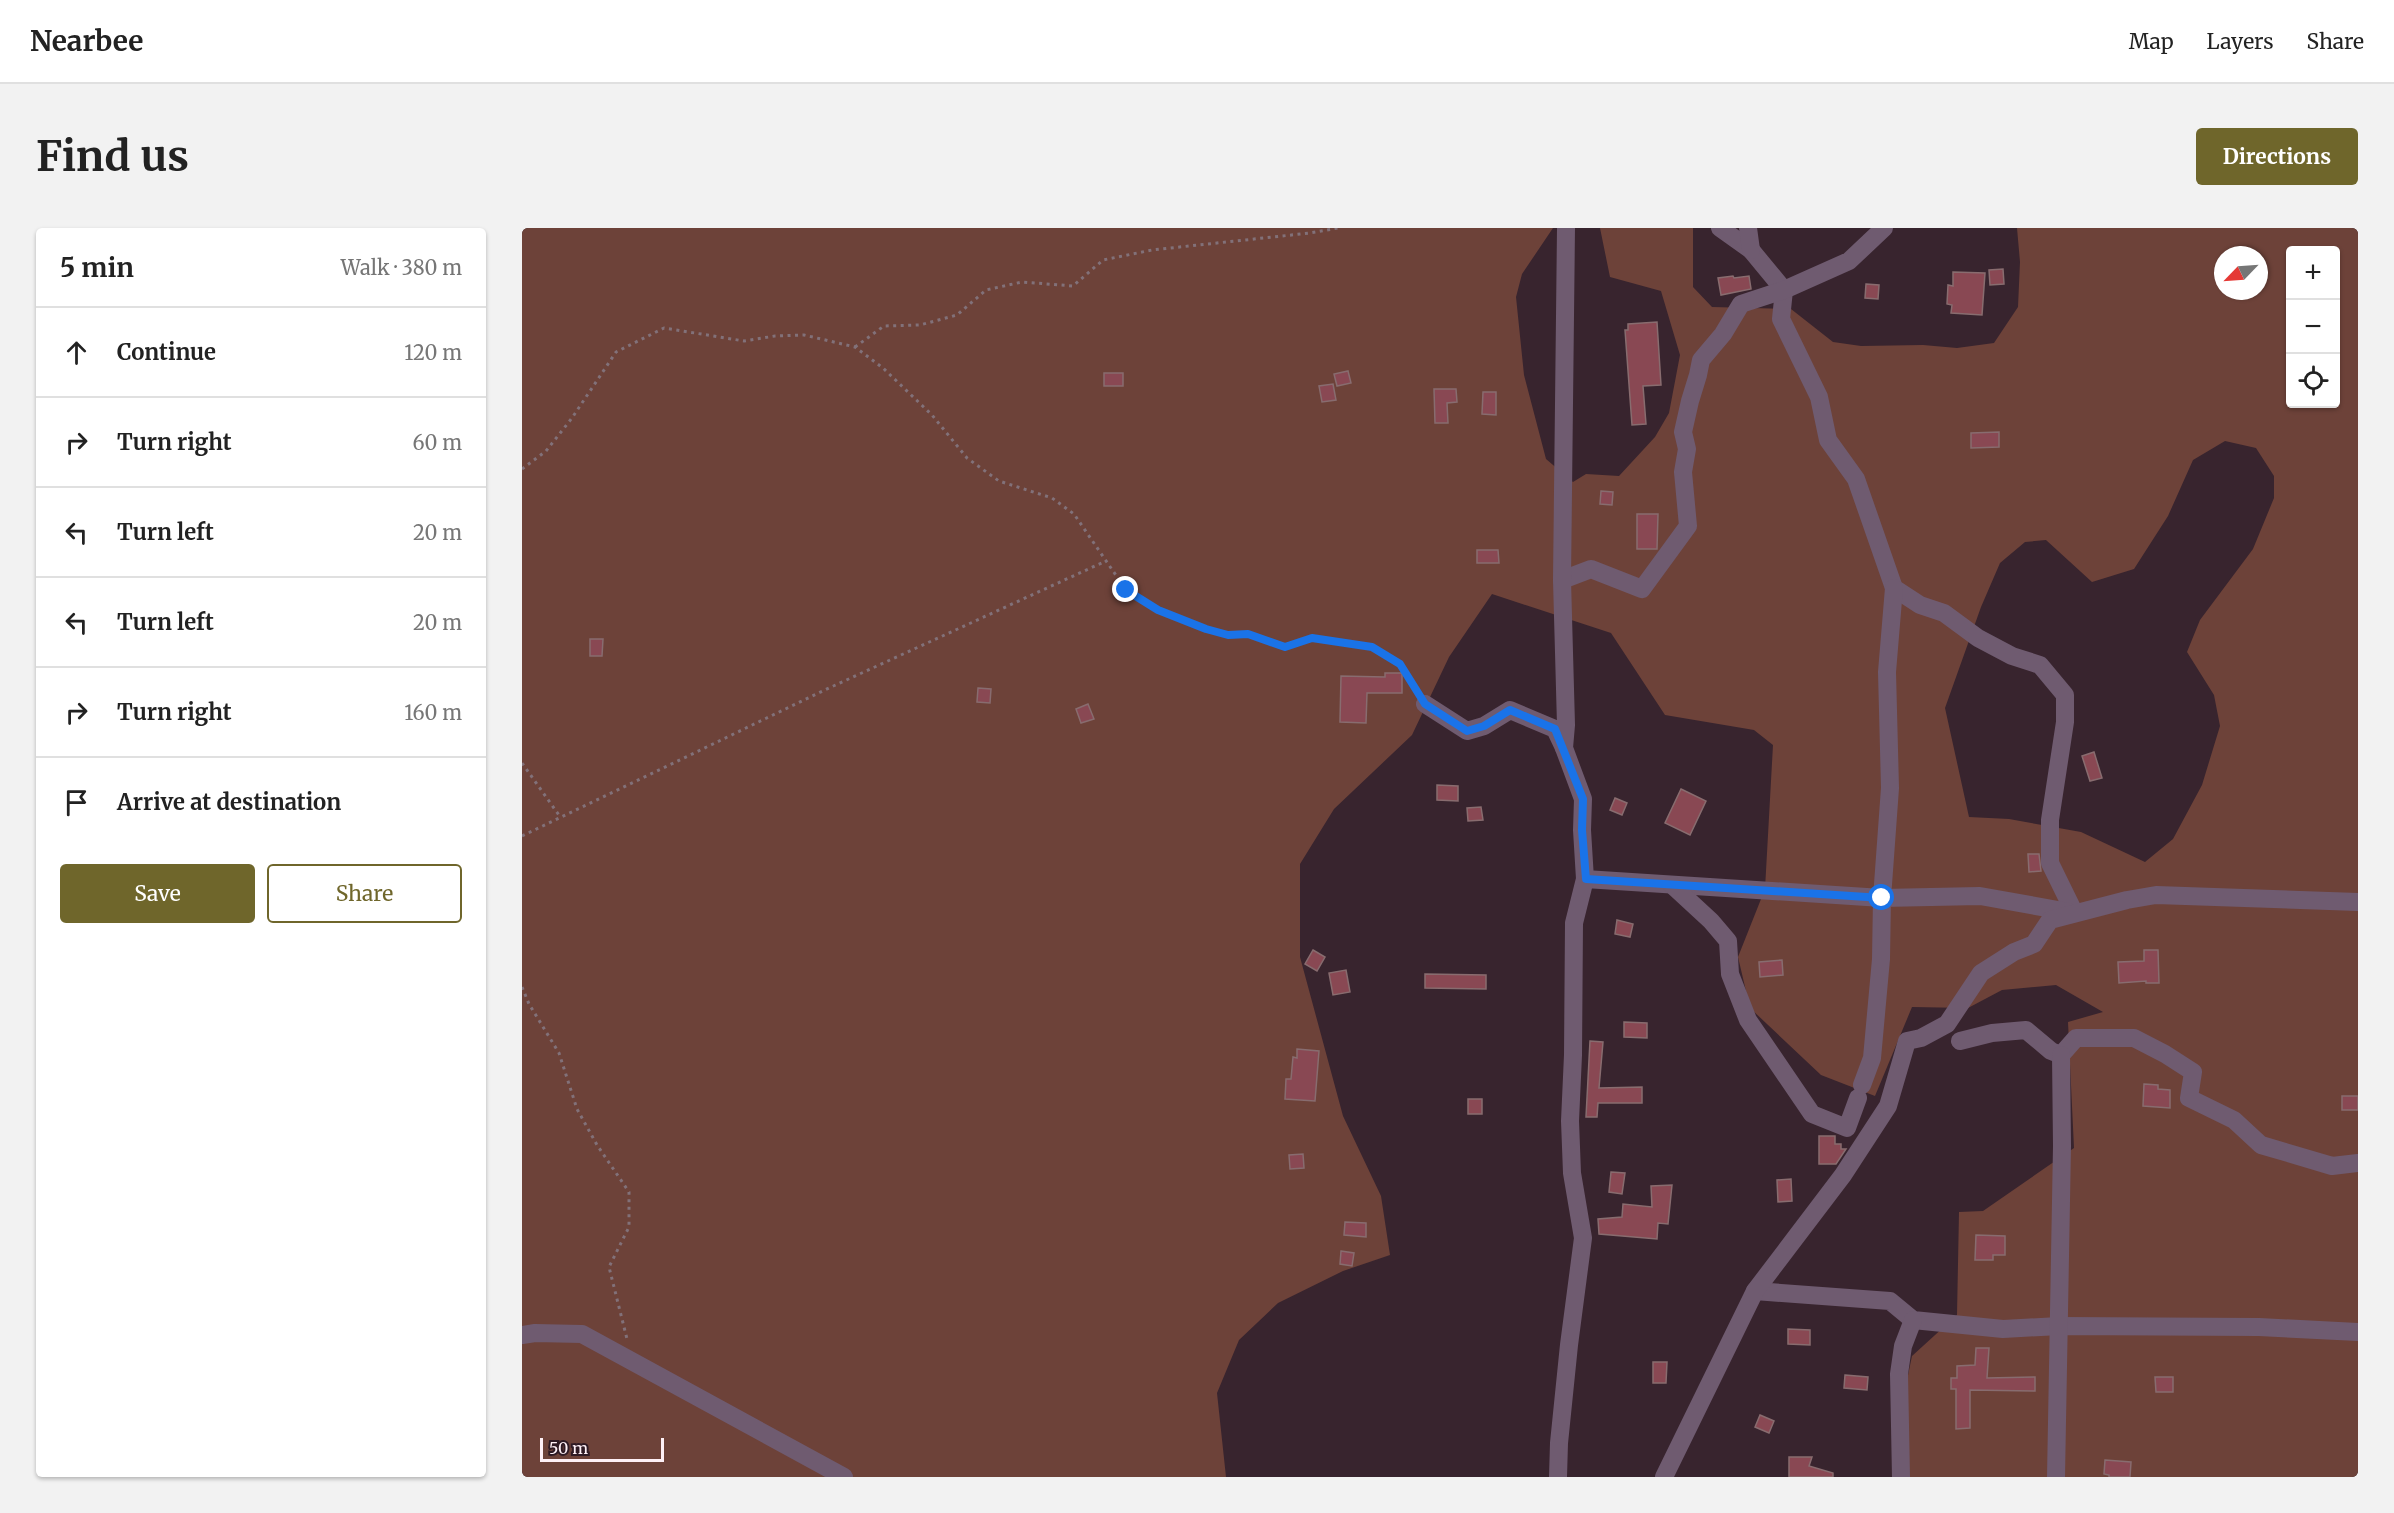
<!DOCTYPE html>
<html lang="en">
<head>
<meta charset="utf-8">
<style>
	:root { --surface:#fff; --page:#f2f2f2; --text:#222; --muted:#767676; --line:#e0e0e0; --accent:#6f662b }
	body { margin:0; font-family:Merriweather,serif; background:var(--page); color:var(--text) }
	.controls { position:absolute; right:18px; top:18px; display:grid; overflow:hidden; border-radius:6px; box-shadow:0 2px 4px #0004 }
	.controls button { width:54px; height:54px; display:grid; place-items:center; padding:0; border:0; border-bottom:2px solid var(--line); background:var(--surface); color:var(--text); font:30px sans-serif }
	.compass { position:absolute; left:1692px; top:18px; width:54px; height:54px; border-radius:50%; background:var(--surface); box-shadow:0 2px 4px #0004; rotate:245deg }
	.scale { position:absolute; left:18px; bottom:15px; width:124px; box-sizing:border-box; padding-left:6px; border:3px solid #fef0f6; border-top:0; font-size:16px; line-height:21px; white-space:nowrap; color:#fef0f6; -webkit-text-stroke:4px #2e1a24; paint-order:stroke }
	.stop { position:absolute; width:18px; height:18px; margin:-14px; border:4px solid #1a73e8; border-radius:50%; background:#fff }
	.stop.end { background:#1a73e8; border-color:#fff; box-shadow:0 2px 6px #0008 }
	.list { margin:0; padding:0; list-style:none }
	h2 { display:flex; justify-content:space-between; align-items:center; height:78px; margin:0; padding:0 24px; font-size:26px }
	h2 small { font-size:20px; font-weight:400; color:var(--muted) }
	.list li { display:grid; grid-template-columns:39px 1fr auto; gap:18px; align-items:center; box-sizing:border-box; height:90px; padding:0 24px; border-top:2px solid var(--line) }
	.list b { display:block; font-size:22px; white-space:nowrap }
	.list em { font-size:20px; font-style:normal; color:var(--muted) }
	.actions { display:flex; gap:12px; padding:18px 24px }
	.actions a { flex:1; padding:14px 0; border:2px solid var(--accent); border-radius:6px; text-align:center; font-size:21px; color:var(--accent) }
	.actions .main { background:var(--accent); color:#fff }
	.icon { flex:none; width:33px; height:33px; fill:none; stroke:currentColor; stroke-width:2; stroke-linecap:round; stroke-linejoin:round }
	.map { position:relative; flex:none; width:1836px; height:1249px; overflow:hidden; border-radius:6px }
	header { display:flex; align-items:center; gap:36px; box-sizing:border-box; height:84px; padding:0 30px; background:var(--surface); border-bottom:2px solid var(--line) }
	header strong { font-size:28px }
	nav { display:flex; gap:33px; margin-inline-start:auto; font-size:21px }
	.intro { display:flex; align-items:center; justify-content:space-between; box-sizing:border-box; height:144px; padding:0 36px }
	h1 { margin:0; font-size:42px }
	.button { padding:15px 27px; border-radius:6px; background:var(--accent); color:#fff; font-size:21px; font-weight:700 }
	main { display:flex; gap:36px; padding:0 36px }
	aside { flex:1; background:var(--surface); border-radius:6px; box-shadow:0 2px 4px #0004 }
	.map>svg:first-child { display:block }
</style>
</head>
<body>
<header>
<strong>Nearbee</strong>
<nav><a>Map</a><a>Layers</a><a>Share</a></nav>
</header>
<div class="intro"><h1>Find us</h1><a class="button">Directions</a></div>
<main>
<aside>
<h2>5 min<small>Walk · 380 m</small></h2>
<ul class="list">
<li><svg class="icon" aria-label="ahead" viewBox="0 0 24 24"><path d="M12 20V5M6 11l6-6 6 6"/></svg><div><b>Continue</b></div><em>120 m</em></li>
<li><svg class="icon" aria-label="right" viewBox="0 0 24 24"><path d="M7 20v-9h11M14 6l5 5-5 5"/></svg><div><b>Turn right</b></div><em>60 m</em></li>
<li><svg class="icon" aria-label="left" viewBox="0 0 24 24"><path d="M17 20v-9H6M10 6l-5 5 5 5"/></svg><div><b>Turn left</b></div><em>20 m</em></li>
<li><svg class="icon" aria-label="left" viewBox="0 0 24 24"><path d="M17 20v-9H6M10 6l-5 5 5 5"/></svg><div><b>Turn left</b></div><em>20 m</em></li>
<li><svg class="icon" aria-label="right" viewBox="0 0 24 24"><path d="M7 20v-9h11M14 6l5 5-5 5"/></svg><div><b>Turn right</b></div><em>160 m</em></li>
<li><svg class="icon" aria-label="arrive" viewBox="0 0 24 24"><path d="M6 21V4h12l-3 4 3 4H6"/></svg><div><b>Arrive at destination</b></div></li>
</ul>
<div class="actions"><a class="main">Save</a><a>Share</a></div>
</aside>
<div class="map">
<svg width="1836" height="1249" viewBox="0 0 1836 1249">
	<rect width="100%" height="100%" fill="#38242e"/>
	<!-- green -->
	<path fill="#6d4239" fill-rule="evenodd" d="M0,0H1031L1000,46L994,69L1002,147L1024,231L1051,254L1064,246L1097,248L1133,209L1147,185L1158,127L1139,63L1088,49L1078,0H1171V59L1190,79L1269,81L1311,114L1339,118L1401,117L1435,120L1472,115L1496,79L1498,34L1495,0H1836V1249H1385L1381,1171L1390,1128L1435,1087L1437,984L1461,983L1552,920L1546,794L1581,784L1534,757L1480,762L1446,780L1390,779L1353,868L1299,847L1228,780L1216,729L1243,661L1251,517L1232,502L1143,487L1089,405L970,366L927,429L890,507L812,581L778,636V729L821,888L859,968L868,1027L821,1043L756,1075L717,1112L695,1165L704,1249H0ZM1768,22H1814V176H1768ZM1701,27H1737V63H1701ZM1703,213L1734,220L1752,248V270L1731,321L1678,392L1665,424L1692,467L1698,498L1680,557L1651,611L1623,634L1559,604L1487,591L1447,589L1423,480L1459,379L1478,335L1503,314L1524,312L1570,354L1612,341L1646,288L1671,232Z"/>
	<!-- building -->
	<g fill="#894853" stroke="#886c6f" stroke-width="1.5">
		<polygon points="1481,41 1482,56 1468,57 1467,42"/>
		<polygon points="1431,44 1463,45 1460,87 1429,85 1430,77 1425,76 1426,57 1431,58"/>
		<polygon points="1211,48 1212,50 1227,48 1229,61 1199,67 1196,50"/>
		<polygon points="1344,56 1357,57 1356,71 1343,70"/>
		<polygon points="1135,94 1139,157 1121,158 1124,196 1110,197 1103,102 1106,102 1106,96"/>
		<polygon points="826,143 829,155 815,158 812,146"/>
		<rect x="582" y="145" width="19" height="13"/>
		<polygon points="811,156 814,172 800,174 797,158"/>
		<polygon points="912,161 934,161 935,174 925,175 926,195 913,195"/>
		<polygon points="961,164 974,164 974,187 960,186"/>
		<polygon points="1477,204 1477,219 1449,220 1449,205"/>
		<polygon points="1079,263 1091,264 1090,277 1078,276"/>
		<polygon points="1115,286 1136,286 1135,321 1115,321"/>
		<polygon points="955,322 976,322 977,335 955,335"/>
		<polygon points="68,411 81,411 80,428 68,428"/>
		<polygon points="863,445 880,445 880,465 845,465 844,495 818,494 819,448 863,449"/>
		<polygon points="456,460 469,461 468,475 455,474"/>
		<polygon points="566,476 572,491 559,495 554,481"/>
		<polygon points="1572,524 1580,550 1568,553 1560,528"/>
		<polygon points="915,557 936,558 936,573 915,572"/>
		<polygon points="1159,561 1184,573 1168,607 1143,595"/>
		<polygon points="1093,570 1105,575 1100,587 1088,582"/>
		<polygon points="959,579 961,592 946,593 945,580"/>
		<polygon points="1506,626 1517,626 1519,643 1507,644"/>
		<polygon points="1095,692 1111,696 1108,709 1093,706"/>
		<polygon points="791,722 803,729 795,743 783,736"/>
		<polygon points="1622,722 1636,722 1637,755 1624,755 1624,753 1597,755 1596,734 1622,733"/>
		<polygon points="1260,732 1261,747 1238,749 1237,734"/>
		<polygon points="824,742 828,764 811,767 807,745"/>
		<polygon points="903,746 964,747 964,761 903,760"/>
		<polygon points="1102,794 1125,795 1125,810 1102,809"/>
		<polygon points="1068,813 1081,814 1077,860 1120,859 1120,875 1076,875 1075,889 1064,889"/>
		<polygon points="775,821 797,823 793,873 763,871 764,851 769,851 771,829 775,830"/>
		<polygon points="1622,856 1636,857 1636,861 1648,862 1648,880 1621,878"/>
		<rect x="1820" y="868" width="16" height="14"/>
		<rect x="946" y="871" width="14" height="15"/>
		<polygon points="1297,908 1313,908 1313,916 1319,916 1319,921 1324,921 1314,936 1297,936"/>
		<polygon points="781,926 782,940 768,941 767,927"/>
		<polygon points="1089,944 1103,945 1100,966 1087,964"/>
		<polygon points="1269,951 1270,973 1256,974 1255,952"/>
		<polygon points="1150,957 1146,996 1136,995 1135,1011 1077,1006 1076,991 1100,989 1101,976 1130,979 1129,958"/>
		<polygon points="823,994 844,995 844,1009 822,1007"/>
		<polygon points="1454,1007 1483,1008 1483,1027 1471,1027 1471,1032 1453,1032"/>
		<polygon points="819,1023 832,1025 830,1038 818,1036"/>
		<polygon points="1266,1101 1288,1102 1288,1117 1266,1116"/>
		<polygon points="1454,1120 1467,1120 1465,1150 1513,1149 1513,1163 1448,1162 1448,1200 1434,1201 1434,1161 1429,1161 1429,1150 1435,1150 1435,1138 1453,1137"/>
		<polygon points="1131,1134 1145,1134 1144,1155 1131,1155"/>
		<polygon points="1323,1147 1346,1149 1345,1162 1322,1160"/>
		<polygon points="1633,1149 1651,1149 1651,1164 1634,1164"/>
		<polygon points="1238,1187 1252,1193 1247,1205 1233,1199"/>
		<polygon points="1267,1229 1290,1229 1287,1238 1311,1245 1311,1249 1267,1249"/>
		<polygon points="1583,1232 1609,1234 1608,1249 1587,1249 1587,1247 1582,1246"/>
	</g>
	<g fill="none" stroke-linecap="round" stroke-linejoin="round">
		<!-- path -->
		<g stroke="#827179" stroke-width="3" stroke-dasharray="3 4.5" stroke-linecap="butt">
			<polyline points="333,119 362,98 398,97 435,87 464,62 500,54 551,58 581,32 630,22 788,5 816,0"/>
			<polyline points="0,241 24,223 50,190 94,124 142,100 222,113 253,108 282,107 333,119 361,140 410,187 445,230 477,253 530,270 552,286 604,362 636,382 684,401 706,407 726,406 763,419 790,410 850,419 878,436 894,462"/>
			<polyline points="0,535 39,590"/>
			<polyline points="0,608 307,460 584,333"/>
			<polyline points="0,759 7,776 37,825 55,881 75,917 107,964 107,999 87,1039 105,1111"/>
		</g>
		<!-- minor -->
		<g stroke="#6f5b70" stroke-width="18">
			<polyline points="1198,0 1229,22 1262,62 1259,91 1297,169 1306,212 1334,251 1372,360 1398,377 1422,385 1456,410 1490,428 1518,437 1543,467 1543,494 1528,592 1528,635 1552,684"/>
			<polyline points="1226,0 1229,22"/>
			<polyline points="1040,352 1069,341 1120,361 1166,298 1161,244 1165,221 1161,204 1168,173 1176,147 1179,132 1201,106 1219,76 1262,62 1327,33 1362,0"/>
			<polyline points="903,476 945,503 962,498 988,482 1033,501 1042,520"/>
			<polyline points="1063,651 1360,670 1458,668 1547,684"/>
			<polyline points="1150,657 1189,693 1206,713 1208,746 1226,792 1290,886 1325,900 1336,870"/>
			<polyline points="1438,813 1470,805 1504,802 1529,823 1539,827 1554,810 1612,810 1643,826 1671,844 1667,870 1712,892 1739,917 1810,938 1836,935"/>
			<polyline points="1340,857 1350,830 1359,731 1360,670 1368,560 1365,444 1372,360"/>
			<polyline points="1233,1063 1368,1073 1391,1092 1481,1101 1537,1098 1737,1099 1836,1104"/>
			<polyline points="0,1107 13,1105 60,1106 322,1249"/>
			<polyline points="1036,1249 1037,1215 1047,1117 1061,1010 1050,945 1048,893 1051,827 1052,695 1063,651 1060,602 1061,571 1042,520 1044,497 1040,352 1044,0"/>
			<polyline points="1142,1249 1233,1063 1321,947 1366,878 1385,813 1399,810 1425,796 1459,745 1492,724 1512,716 1528,692 1605,672 1634,667 1836,674"/>
			<polyline points="1379,1249 1377,1146 1381,1118 1391,1092"/>
			<polyline points="1534,1249 1540,918 1539,827"/>
		</g>
	</g>
	<g fill="none" stroke-linecap="round" stroke-linejoin="round">
		<!-- route -->
		<polyline stroke="#1a73e8" stroke-width="8" points="604,362 636,382 684,401 706,407 726,406 763,419 790,410 850,419 878,436 903,476 945,503 962,498 988,482 1033,501 1061,571 1060,602 1064,651 1360,670"/>
	</g>
</svg>
<div class="controls">
<button>+</button>
<button>−</button>
<button><svg class="icon" aria-label="locate" viewBox="0 0 24 24"><circle cx="12" cy="12" r="6"/><path d="M12 2v4M12 18v4M2 12h4M18 12h4"/></svg></button>
</div>
<svg class="compass" viewBox="-18 -18 36 36"><path d="M0-13l5 13h-10z" fill="#e53935"/><path d="M0 13l5-13h-10z" fill="#767676"/></svg>
<div class="scale">50 m</div>
<div class="stop" style="left:1360px;top:670px"></div>
<div class="stop end" style="left:604px;top:362px"></div>
</div>
</main>
</body>
</html>
